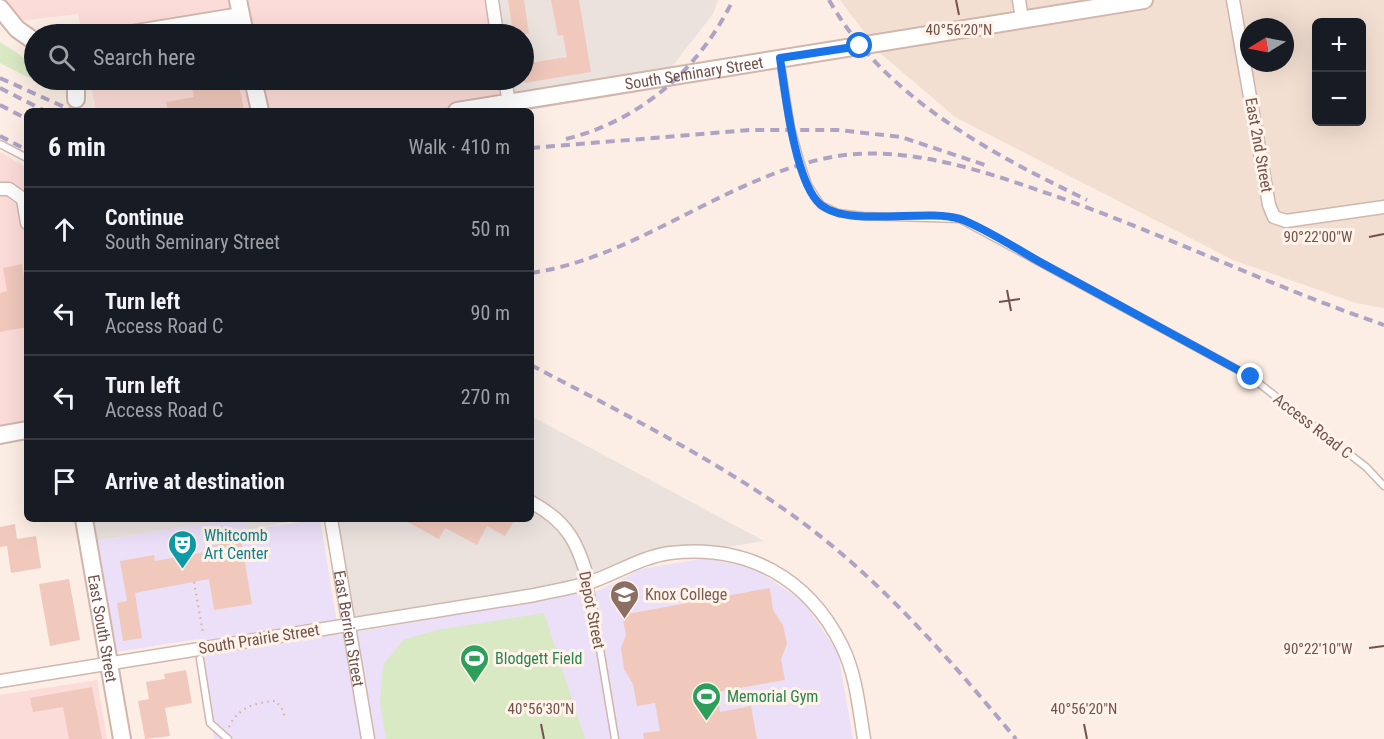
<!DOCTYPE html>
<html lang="en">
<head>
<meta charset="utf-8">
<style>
	:root { --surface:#171b24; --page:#20242c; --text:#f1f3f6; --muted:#9ea1a6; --line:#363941 }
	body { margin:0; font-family:"Roboto Condensed",sans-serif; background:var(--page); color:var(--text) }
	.controls { position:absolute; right:18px; top:18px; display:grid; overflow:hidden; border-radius:9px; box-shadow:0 6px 24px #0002 }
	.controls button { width:54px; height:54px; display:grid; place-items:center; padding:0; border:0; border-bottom:2px solid var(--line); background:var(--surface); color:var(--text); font:30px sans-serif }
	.compass { position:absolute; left:1240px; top:18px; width:54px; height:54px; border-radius:50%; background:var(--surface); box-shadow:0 6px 24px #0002; rotate:260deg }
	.stop { position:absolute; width:18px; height:18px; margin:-14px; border:4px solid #1a73e8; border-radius:50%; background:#fff }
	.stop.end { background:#1a73e8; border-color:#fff; box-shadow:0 2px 6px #0008 }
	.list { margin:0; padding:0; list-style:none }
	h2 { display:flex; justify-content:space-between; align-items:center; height:78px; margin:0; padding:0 24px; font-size:26px }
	h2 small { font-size:20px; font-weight:400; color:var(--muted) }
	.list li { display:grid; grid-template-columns:39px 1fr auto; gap:18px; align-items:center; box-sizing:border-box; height:84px; padding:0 24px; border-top:2px solid var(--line) }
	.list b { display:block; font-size:22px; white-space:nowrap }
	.list p { margin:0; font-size:20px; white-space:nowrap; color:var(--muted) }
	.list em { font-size:20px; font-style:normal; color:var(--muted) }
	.icon { flex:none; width:33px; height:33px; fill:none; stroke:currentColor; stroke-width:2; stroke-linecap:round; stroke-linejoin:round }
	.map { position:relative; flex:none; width:1384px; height:739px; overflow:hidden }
	.search { position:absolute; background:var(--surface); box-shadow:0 6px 24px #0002; left:24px; top:24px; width:510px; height:66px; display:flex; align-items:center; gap:15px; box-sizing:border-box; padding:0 21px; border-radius:33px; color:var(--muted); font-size:22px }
	.panel { position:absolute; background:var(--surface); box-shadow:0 6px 24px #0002; left:24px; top:108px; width:510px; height:414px; border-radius:9px }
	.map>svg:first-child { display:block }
</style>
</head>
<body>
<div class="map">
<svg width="1384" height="739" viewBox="0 0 1384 739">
	<rect width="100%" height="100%" fill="#fceee4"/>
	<!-- residential -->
	<path fill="#f3dfd2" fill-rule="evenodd" d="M840,0H1384V308L1356,303L1233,260L955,117L880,53ZM1316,22H1362V122H1316ZM1249,27H1285V63H1249Z"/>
	<!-- commercial -->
	<g fill="#fcdcd8">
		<polygon points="5,0 492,0 497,34 82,34 78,14 19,21"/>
		<polygon points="90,80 505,80 510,111 102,111 96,109"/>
		<polygon points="0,152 27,168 27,430 0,435"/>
		<polygon points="97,680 107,739 0,739 0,695"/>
	</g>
	<!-- industrial -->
	<g fill="#ebe2de">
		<polygon points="492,0 718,0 713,14 663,78 645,91 523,111 510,111 505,80 524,80 524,34 497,34"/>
		<polygon points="531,416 764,541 703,551 668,553 589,583 349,624 331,519 531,519"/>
		<polygon points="92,519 231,519 96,541"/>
		<polygon points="245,519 303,519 247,530"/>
	</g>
	<!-- education -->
	<polygon fill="#ebe0f8" points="231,519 245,519 247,530 320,519 339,635 600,590 641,569 706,558 755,569 804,602 838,653 853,739 214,739 198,639 116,652 96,541"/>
	<!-- green -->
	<g fill="#d8e9c3">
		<path d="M0,42C15,52 34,60 34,80H43L51,89L0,63Z"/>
		<polygon points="544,613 585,739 386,739 380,702 383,665 403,640 437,630"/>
	</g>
	<!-- building -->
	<g fill="#f0c8bc">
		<polygon points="508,0 524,0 529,34 513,34"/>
		<polygon points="551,0 579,0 591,72 524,83 524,64 567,57 563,35 558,36"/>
		<polygon points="191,80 238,80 244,111 168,111 166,102 194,97"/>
		<polygon points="22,264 27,294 27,327 0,332 0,293 7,291 3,268"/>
		<polygon points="402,519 515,519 505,536 487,526 477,545 445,528 439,539"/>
		<polygon points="15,524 17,539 36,536 41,568 11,573 7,546 0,547 0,527"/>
		<polygon points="241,540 252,604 214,610 209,579 135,593 142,638 123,641 117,603 127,601 120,561 154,555 155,561 205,552 204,547"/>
		<polygon points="69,579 80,640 50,646 39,584"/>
		<polygon points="770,588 773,610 783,625 787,644 781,659 785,680 717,692 720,712 751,706 757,739 644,739 643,733 660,731 655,703 637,706 633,684 624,669 621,648 626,635 622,615"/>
		<polygon points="186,670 192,703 165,708 170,736 145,739 138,701 149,699 146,682 165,679 164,674"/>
		<polygon points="92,687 102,739 69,739 63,707 33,712 30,698"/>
	</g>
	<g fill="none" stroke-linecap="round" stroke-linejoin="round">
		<defs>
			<g id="lane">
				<polyline points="780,59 791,128 801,164 808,185 821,205 838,213 863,216 960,219 1251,377 1366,467 1384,486"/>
				<polyline points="0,144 27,158"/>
				<polyline points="589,583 615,739"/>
				<polyline points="200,659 210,723 228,739"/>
			</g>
			<g id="street">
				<polyline points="492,0 497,34"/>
				<polyline points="1019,0 1022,19"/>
				<polyline points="1233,0 1269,205 1274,217 1286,221 1384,207"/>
				<polyline points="505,80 509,102"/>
				<polyline points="0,189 9,189 23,199 27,223"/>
				<path d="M531,502C568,522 578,543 589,583"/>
				<path id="s1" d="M331,519L368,739"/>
				<path d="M0,681L535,595C553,591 571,588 588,583C616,574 640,557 670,553C746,544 808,577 842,646C856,674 859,708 864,739"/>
			</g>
			<g id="secondary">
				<polyline points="238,0 245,34"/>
				<polyline points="0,8 17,29 34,41"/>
				<polyline points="131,34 241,16"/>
				<polyline points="76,80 76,99"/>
				<polyline points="253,80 260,111"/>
				<path id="s2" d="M457,111L1144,0"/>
				<polyline points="0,435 27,430"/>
				<path id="s3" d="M84,519L122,739"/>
			</g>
		</defs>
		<!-- lane casing -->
		<use href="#lane" stroke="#cfb7ad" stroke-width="9"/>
		<!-- street casing -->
		<use href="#street" stroke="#cfb7ad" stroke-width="15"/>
		<!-- secondary casing -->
		<use href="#secondary" stroke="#d2b5ab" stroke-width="20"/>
		<!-- path -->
		<g stroke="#d5ab9f" stroke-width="2" stroke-dasharray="1.5 4.5" stroke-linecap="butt">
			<polyline points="194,582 203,633"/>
			<path d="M229,727C237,708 256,702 276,701L282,709L285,718"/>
		</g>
		<!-- lane -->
		<use href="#lane" stroke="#fff" stroke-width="6"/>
		<!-- street -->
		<use href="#street" stroke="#fff" stroke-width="12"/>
		<!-- secondary -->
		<use href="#secondary" stroke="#fff" stroke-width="16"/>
		<!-- rail -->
		<g stroke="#afa3c5" stroke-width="4" stroke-dasharray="9 6" stroke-linecap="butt">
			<path d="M829,0C884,97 990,153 1087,200"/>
			<polyline points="0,78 73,111"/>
			<polyline points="0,88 45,111"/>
			<polyline points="0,105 27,119"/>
			<polyline points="0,136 27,150"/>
			<path d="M566,139C642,120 699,69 733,0"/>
			<polyline points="531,148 750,130 838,130 901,137 985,165"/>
			<path d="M531,273C638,257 721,180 827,158C904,142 986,172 1058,197C1168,236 1273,287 1384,325"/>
			<path d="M531,365C618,411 707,455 788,512C876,574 948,657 1016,739"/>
		</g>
	</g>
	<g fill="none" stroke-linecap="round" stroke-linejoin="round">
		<!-- route -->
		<path stroke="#1a73e8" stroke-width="8" d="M860,46L780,58C785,92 795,184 821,205C850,228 926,208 960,219C981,226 1019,250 1040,262C1111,300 1181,339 1251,377"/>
	</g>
	<!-- ticks -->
	<path fill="none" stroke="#73524a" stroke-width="2" d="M956,0L959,15M1369,237L1384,234M1007,290L1011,311M999,302L1020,299M1369,648L1384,646M541,724L544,739M1084,724L1087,739"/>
	<!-- icons -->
	<defs>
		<symbol id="theatre-pin" viewBox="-11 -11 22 30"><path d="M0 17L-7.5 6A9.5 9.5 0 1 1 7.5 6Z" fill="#0f9aa8" stroke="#fff3ea"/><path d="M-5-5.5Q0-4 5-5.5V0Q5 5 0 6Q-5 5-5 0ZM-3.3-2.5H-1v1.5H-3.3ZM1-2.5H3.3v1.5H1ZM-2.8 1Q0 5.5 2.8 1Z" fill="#fff"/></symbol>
		<symbol id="university-pin" viewBox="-11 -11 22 30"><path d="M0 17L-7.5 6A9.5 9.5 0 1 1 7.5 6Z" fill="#8d6e63" stroke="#fff3ea"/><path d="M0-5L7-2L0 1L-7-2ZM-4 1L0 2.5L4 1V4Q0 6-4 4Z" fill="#fff"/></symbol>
		<symbol id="stadium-pin" viewBox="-11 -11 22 30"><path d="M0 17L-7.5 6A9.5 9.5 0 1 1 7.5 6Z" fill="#2e9e5b" stroke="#fff3ea"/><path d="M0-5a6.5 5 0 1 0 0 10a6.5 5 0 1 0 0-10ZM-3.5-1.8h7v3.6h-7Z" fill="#fff"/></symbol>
	</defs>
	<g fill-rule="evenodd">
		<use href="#theatre-pin" x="166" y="528" width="33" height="45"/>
		<use href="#university-pin" x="608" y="578" width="33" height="45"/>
		<use href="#stadium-pin" x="458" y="642" width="33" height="45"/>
		<use href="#stadium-pin" x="690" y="680" width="33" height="45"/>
	</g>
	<g text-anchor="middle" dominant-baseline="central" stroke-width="6" stroke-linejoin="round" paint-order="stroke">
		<!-- street labels -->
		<g font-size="16" fill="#73524a" stroke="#fff3ea">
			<text stroke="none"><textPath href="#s2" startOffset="240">South Seminary Street</textPath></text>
			<text transform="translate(1259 145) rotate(80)">East 2nd Street</text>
			<text transform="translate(1313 426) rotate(38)">Access Road C</text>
			<text transform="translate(592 610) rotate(79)">Depot Street</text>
			<text stroke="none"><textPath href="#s3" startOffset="111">East South Street</textPath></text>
			<text stroke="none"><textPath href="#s1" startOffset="111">East Berrien Street</textPath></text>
			<text transform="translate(259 639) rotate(-9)">South Prairie Street</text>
		</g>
		<!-- culture labels -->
		<g font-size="16" fill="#0d838f" stroke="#fff3ea" text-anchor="start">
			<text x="204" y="535">Whitcomb<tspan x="204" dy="18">Art Center</tspan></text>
		</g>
		<!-- education labels -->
		<g font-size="16" fill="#785e54" stroke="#fff3ea" text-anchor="start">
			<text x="645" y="594">Knox College</text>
		</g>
		<!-- leisure labels -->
		<g font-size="16" fill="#27864d" stroke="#fff3ea" text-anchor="start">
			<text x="495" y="658">Blodgett Field</text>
			<text x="727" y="696">Memorial Gym</text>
		</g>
	</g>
	<g font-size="15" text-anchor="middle" fill="#73524a" stroke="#fff3ea" stroke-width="6" stroke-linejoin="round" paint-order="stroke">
		<text x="959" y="35">40°56'20"N</text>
		<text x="1318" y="242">90°22'00"W</text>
		<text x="1318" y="654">90°22'10"W</text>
		<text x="541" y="714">40°56'30"N</text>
		<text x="1084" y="714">40°56'20"N</text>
	</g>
</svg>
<div class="controls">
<button>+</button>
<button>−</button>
</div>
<svg class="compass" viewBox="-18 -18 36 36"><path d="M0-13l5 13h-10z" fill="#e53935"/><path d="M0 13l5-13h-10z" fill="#9ea1a6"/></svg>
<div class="stop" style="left:860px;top:46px"></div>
<div class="stop end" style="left:1251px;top:377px"></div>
<div class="search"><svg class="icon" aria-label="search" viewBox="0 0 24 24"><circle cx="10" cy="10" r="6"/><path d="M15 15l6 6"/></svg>Search here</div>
<section class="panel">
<h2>6 min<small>Walk · 410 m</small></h2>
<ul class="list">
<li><svg class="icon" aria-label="ahead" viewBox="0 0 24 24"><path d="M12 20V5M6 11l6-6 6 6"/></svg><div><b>Continue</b><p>South Seminary Street</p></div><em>50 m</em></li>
<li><svg class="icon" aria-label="left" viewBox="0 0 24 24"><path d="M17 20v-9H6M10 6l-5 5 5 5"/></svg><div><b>Turn left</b><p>Access Road C</p></div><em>90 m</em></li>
<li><svg class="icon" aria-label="left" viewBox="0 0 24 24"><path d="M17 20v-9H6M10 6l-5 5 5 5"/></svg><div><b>Turn left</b><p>Access Road C</p></div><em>270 m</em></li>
<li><svg class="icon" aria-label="arrive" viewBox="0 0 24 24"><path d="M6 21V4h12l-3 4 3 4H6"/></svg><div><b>Arrive at destination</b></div></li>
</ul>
</section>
</div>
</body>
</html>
